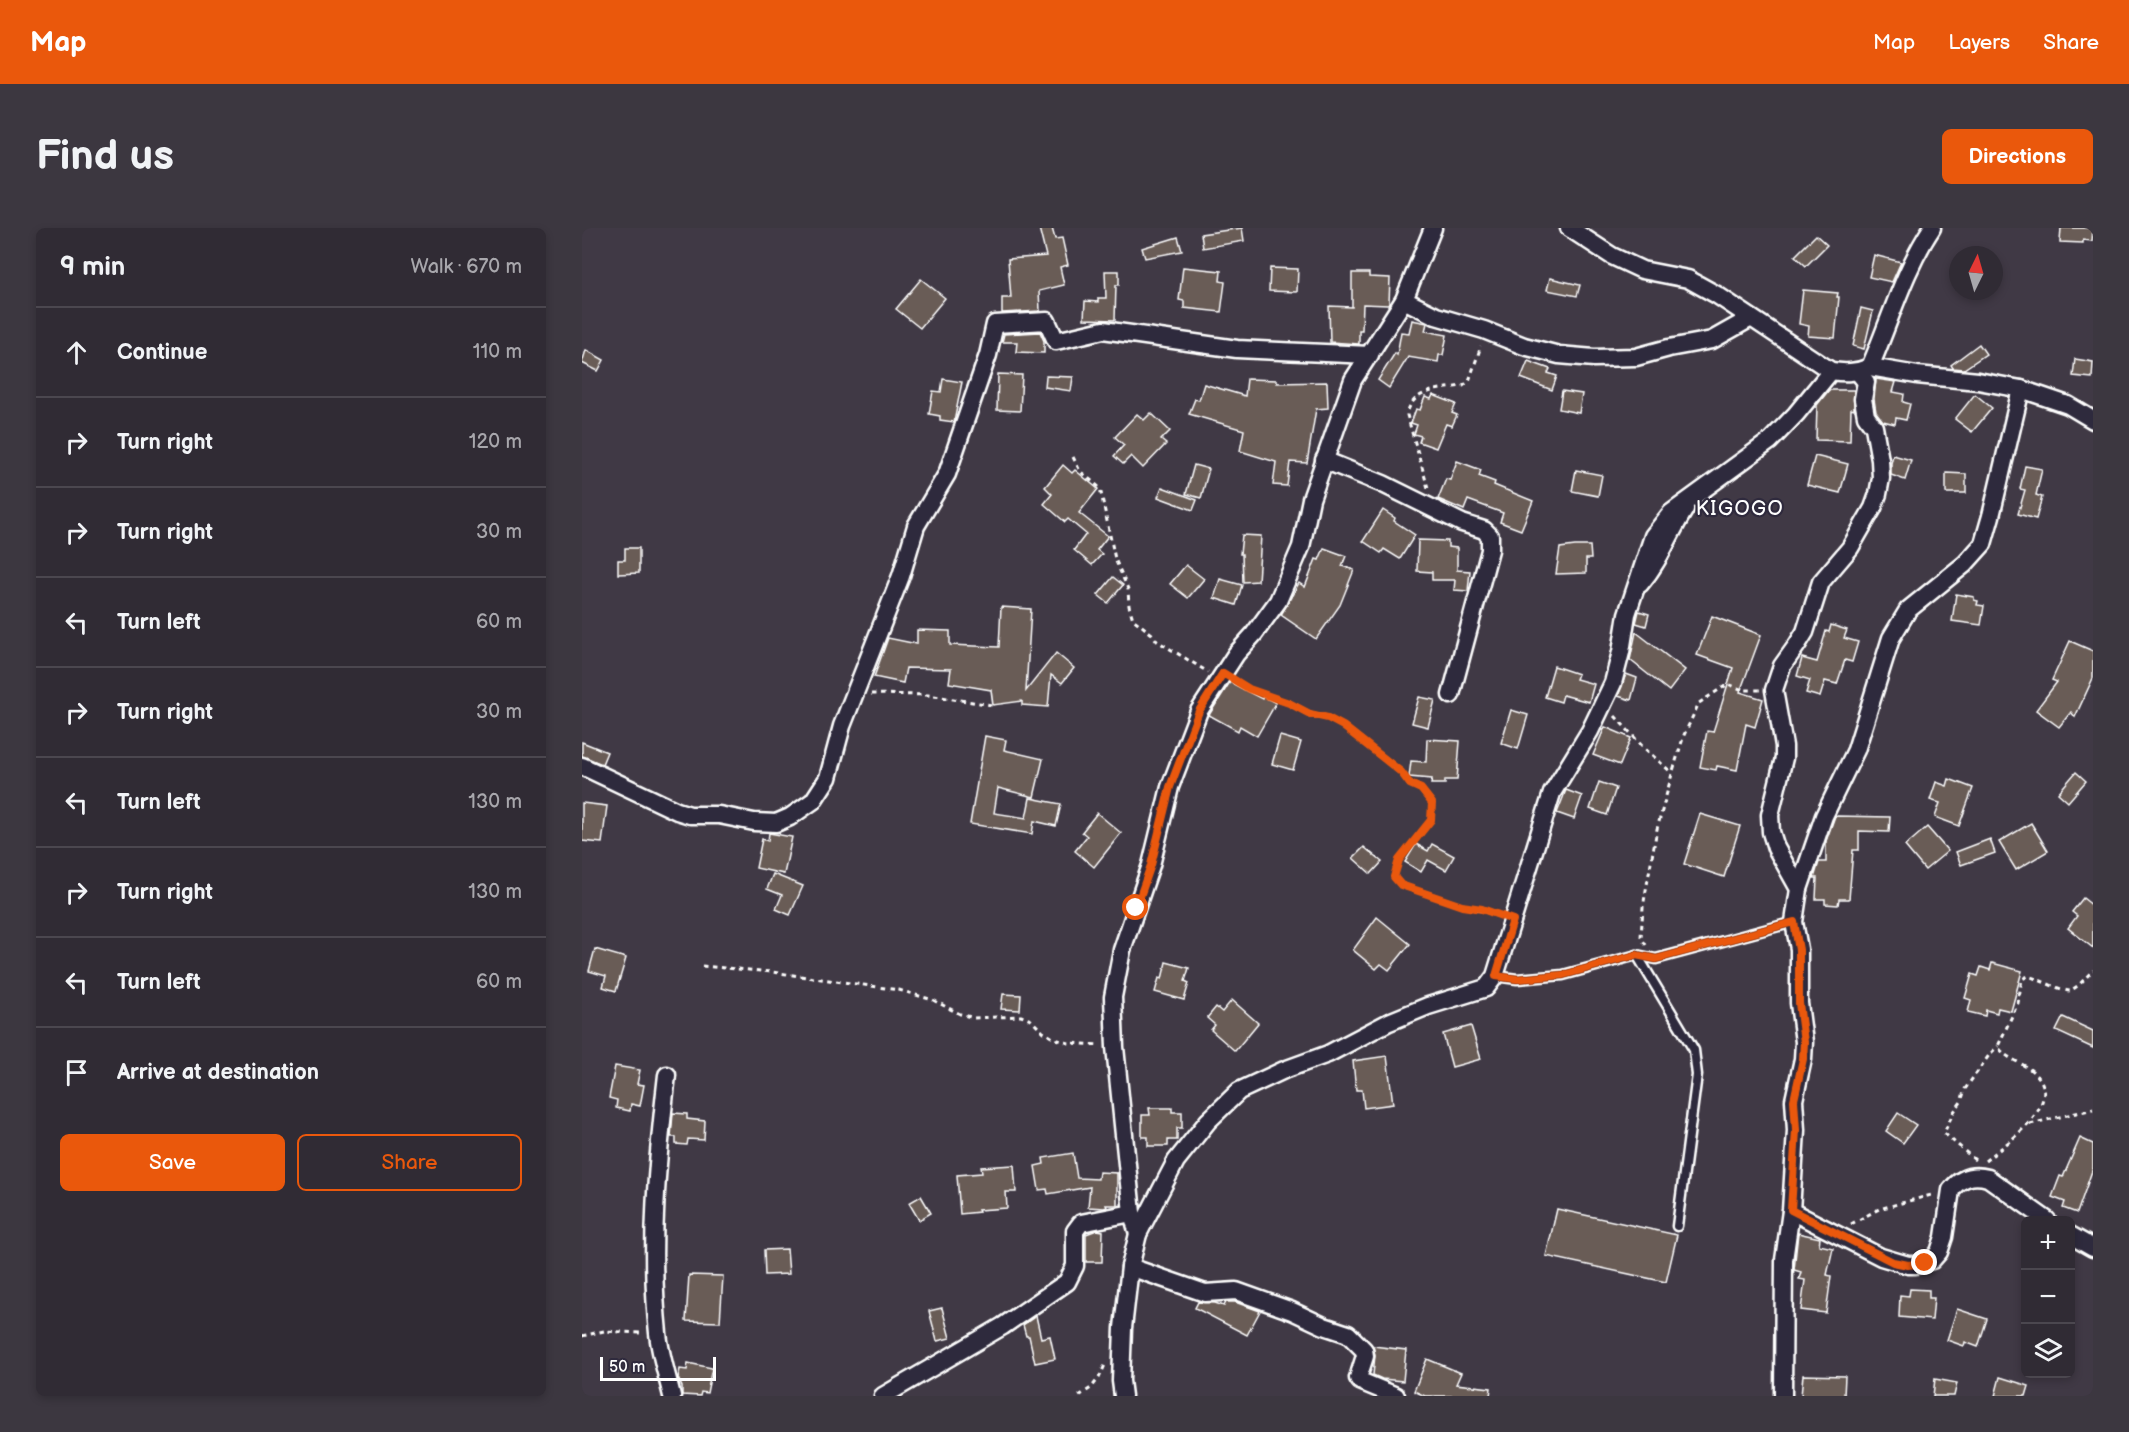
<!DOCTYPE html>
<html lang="en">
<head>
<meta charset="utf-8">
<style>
	:root { --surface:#302b34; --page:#3c3740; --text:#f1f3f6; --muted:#a8a7ac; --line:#4b474f; --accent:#ea580c }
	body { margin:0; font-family:"Balsamiq Sans",sans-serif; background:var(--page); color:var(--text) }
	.controls { position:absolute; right:18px; bottom:18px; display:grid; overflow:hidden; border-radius:9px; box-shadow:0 3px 9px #0003 }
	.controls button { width:54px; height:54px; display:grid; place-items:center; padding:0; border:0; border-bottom:2px solid var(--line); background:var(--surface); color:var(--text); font:30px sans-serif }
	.compass { position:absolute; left:1367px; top:18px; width:54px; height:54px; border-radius:50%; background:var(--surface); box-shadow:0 3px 9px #0003; rotate:5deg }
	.scale { position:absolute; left:18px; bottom:15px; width:116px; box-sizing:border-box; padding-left:6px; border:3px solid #fff; border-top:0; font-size:16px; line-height:21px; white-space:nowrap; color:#fff; -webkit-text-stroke:4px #2f2a3d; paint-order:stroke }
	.stop { position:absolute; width:18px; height:18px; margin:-14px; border:4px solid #ea580c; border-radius:50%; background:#fff }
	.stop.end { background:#ea580c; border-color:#fff; box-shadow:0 2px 6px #0008 }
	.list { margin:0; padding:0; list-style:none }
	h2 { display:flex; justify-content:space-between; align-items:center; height:78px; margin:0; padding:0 24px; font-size:26px }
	h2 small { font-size:20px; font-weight:400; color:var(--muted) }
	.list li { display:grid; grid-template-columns:39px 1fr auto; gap:18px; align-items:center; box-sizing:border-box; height:90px; padding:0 24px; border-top:2px solid var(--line) }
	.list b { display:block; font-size:22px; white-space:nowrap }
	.list em { font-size:20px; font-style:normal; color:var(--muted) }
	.actions { display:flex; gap:12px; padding:18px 24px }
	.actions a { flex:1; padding:14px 0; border:2px solid var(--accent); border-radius:9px; text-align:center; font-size:21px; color:var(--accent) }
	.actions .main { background:var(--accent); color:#fff }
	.icon { flex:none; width:33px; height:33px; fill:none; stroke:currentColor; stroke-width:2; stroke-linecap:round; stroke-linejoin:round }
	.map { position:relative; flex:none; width:1511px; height:1168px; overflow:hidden; border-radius:9px }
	header { display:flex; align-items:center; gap:36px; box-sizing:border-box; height:84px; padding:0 30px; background:var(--accent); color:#fff }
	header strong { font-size:28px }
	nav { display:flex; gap:33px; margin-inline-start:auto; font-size:21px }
	.intro { display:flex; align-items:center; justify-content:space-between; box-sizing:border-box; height:144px; padding:0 36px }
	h1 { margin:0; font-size:42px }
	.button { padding:15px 27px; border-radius:9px; background:var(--accent); color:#fff; font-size:21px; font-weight:700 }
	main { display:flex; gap:36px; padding:0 36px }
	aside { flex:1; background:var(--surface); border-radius:9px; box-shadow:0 3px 9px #0003 }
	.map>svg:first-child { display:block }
</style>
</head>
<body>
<header>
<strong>Map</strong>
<nav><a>Map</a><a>Layers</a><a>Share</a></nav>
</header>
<div class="intro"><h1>Find us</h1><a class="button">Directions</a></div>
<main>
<aside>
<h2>9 min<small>Walk · 670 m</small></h2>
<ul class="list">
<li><svg class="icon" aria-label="ahead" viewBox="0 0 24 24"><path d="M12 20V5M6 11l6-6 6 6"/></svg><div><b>Continue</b></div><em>110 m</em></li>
<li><svg class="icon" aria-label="right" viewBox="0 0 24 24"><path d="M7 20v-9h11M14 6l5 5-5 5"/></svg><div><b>Turn right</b></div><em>120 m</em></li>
<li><svg class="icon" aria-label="right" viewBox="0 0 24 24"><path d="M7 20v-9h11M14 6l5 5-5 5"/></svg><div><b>Turn right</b></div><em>30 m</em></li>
<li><svg class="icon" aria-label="left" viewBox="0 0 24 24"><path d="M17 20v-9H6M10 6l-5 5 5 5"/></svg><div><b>Turn left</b></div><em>60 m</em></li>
<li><svg class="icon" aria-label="right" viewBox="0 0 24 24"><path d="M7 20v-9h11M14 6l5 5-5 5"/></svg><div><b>Turn right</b></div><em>30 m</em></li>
<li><svg class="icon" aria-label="left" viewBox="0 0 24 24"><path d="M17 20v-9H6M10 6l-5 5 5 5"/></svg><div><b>Turn left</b></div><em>130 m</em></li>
<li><svg class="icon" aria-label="right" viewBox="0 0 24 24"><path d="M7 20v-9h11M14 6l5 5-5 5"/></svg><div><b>Turn right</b></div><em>130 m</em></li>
<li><svg class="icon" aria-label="left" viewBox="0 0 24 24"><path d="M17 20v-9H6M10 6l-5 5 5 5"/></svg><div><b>Turn left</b></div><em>60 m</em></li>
<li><svg class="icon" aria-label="arrive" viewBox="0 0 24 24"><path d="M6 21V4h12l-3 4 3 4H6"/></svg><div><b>Arrive at destination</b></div></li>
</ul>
<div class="actions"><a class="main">Save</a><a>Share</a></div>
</aside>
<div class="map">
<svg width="1511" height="1168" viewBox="0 0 1511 1168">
	<rect width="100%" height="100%" fill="#403945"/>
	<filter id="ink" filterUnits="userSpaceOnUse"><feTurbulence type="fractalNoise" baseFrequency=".0167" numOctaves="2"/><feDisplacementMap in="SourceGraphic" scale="12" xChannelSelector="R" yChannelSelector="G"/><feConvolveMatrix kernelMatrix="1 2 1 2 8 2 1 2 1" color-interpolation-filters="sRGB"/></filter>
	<g filter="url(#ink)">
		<!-- building -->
		<g fill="#695b57" stroke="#fff" stroke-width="1.5">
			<polygon points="457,0 470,0 473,11 480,10 486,37 478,39 482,57 457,63 458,83 420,85 420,70 429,70 426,31 464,28"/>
			<polygon points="660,0 662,13 621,20 619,6"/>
			<polygon points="1479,0 1511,0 1510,13 1501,12 1501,15 1478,14"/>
			<polygon points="1234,7 1245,17 1224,38 1213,28"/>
			<polygon points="596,9 600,23 563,30 560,20"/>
			<polygon points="1292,27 1319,34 1310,54 1287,49"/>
			<polygon points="601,39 639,43 638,53 643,54 639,84 602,80 602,73 597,72"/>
			<polygon points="688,40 716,41 715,64 687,63"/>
			<polygon points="523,43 537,43 537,57 534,57 533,92 502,91 503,73 516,74 516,70 524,70"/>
			<polygon points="770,45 787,45 787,49 808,50 807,75 806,77 781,76 780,102 777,102 777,116 748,114 747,78 770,79"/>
			<polygon points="968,50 998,57 995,68 965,62"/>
			<polygon points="339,51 363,70 338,100 314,81"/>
			<polygon points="1221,62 1256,65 1255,69 1257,69 1253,110 1226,108 1227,98 1217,96"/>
			<polygon points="1279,80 1291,83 1282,121 1271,118"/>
			<polygon points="830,92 845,95 843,103 865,107 861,127 857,127 856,134 826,129 807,160 796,152 813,125 815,127 819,104 827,105"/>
			<polygon points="458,104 462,113 462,125 434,124 435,114 420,114 422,106"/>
			<polygon points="1397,116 1404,126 1382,141 1371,140 1369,137"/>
			<polygon points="4,122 22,132 16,143 0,135"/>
			<polygon points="1493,131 1511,134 1510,150 1491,148"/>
			<polygon points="946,133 968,141 966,145 975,148 970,162 939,150"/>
			<polygon points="416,146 440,147 438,183 415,182"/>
			<polygon points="464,148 491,149 489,163 463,159"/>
			<polygon points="361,151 380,154 372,194 358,192 358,188 347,186 351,163 359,164"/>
			<polygon points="665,151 695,152 695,155 745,154 746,180 734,181 725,235 708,234 705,258 691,257 694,234 658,223 662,202 607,186 613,171 617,172 622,156 663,168"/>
			<polygon points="1294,151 1314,154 1311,164 1322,166 1321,174 1328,176 1324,192 1314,190 1313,196 1301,193 1294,184 1292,171"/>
			<polygon points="1247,162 1272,162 1272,182 1269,181 1268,213 1234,212 1235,177"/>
			<polygon points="980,163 1000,166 997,185 977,181"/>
			<polygon points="1393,166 1410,180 1390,204 1373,191"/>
			<polygon points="851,167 874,176 870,185 875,187 870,198 864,196 854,220 837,214 839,208 832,206 835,197 829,195 834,181 838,182 843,169 849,171"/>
			<polygon points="569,185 588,203 579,212 584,216 561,240 549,228 541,236 532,228 542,217 533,209 555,186 562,192"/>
			<polygon points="1311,227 1329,232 1323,252 1309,247 1309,235"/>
			<polygon points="1233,228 1266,236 1258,265 1225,257"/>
			<polygon points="875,233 899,242 897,248 913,254 912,257 951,273 939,302 918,294 921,285 886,272 882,282 856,271 864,251 868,252"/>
			<polygon points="481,237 490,245 493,242 516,261 497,285 526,308 515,322 520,326 510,337 492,322 504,306 486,291 483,294 462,276 470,266 463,259"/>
			<polygon points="612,237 627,241 619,270 604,266"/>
			<polygon points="1443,238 1460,241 1454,267 1460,269 1454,291 1436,286 1443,262 1438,261"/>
			<polygon points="994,242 1020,247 1016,268 990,263"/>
			<polygon points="1364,245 1384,246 1384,265 1364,265"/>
			<polygon points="580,259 615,272 611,282 576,269"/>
			<polygon points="801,282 813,290 812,293 833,307 818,331 802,321 799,325 781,313"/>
			<polygon points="660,307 679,308 676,353 661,354 660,326 658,326"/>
			<polygon points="836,312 866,313 866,319 875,320 875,342 888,343 886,363 872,362 873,352 850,352 850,344 835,343"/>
			<polygon points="993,318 1008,318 1009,331 1004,331 1004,345 974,346 978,320"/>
			<polygon points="43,320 57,320 57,345 36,346 36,332 43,332"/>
			<polygon points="742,320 764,328 760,338 772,342 758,377 734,411 699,387 717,355 723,359 734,331 737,332"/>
			<polygon points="604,337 622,351 606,370 588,356"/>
			<polygon points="531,349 541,357 526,375 516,367"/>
			<polygon points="638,351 660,357 654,377 632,370"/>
			<polygon points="1374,366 1392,369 1392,372 1396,373 1395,377 1402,378 1399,397 1370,393"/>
			<polygon points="419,379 449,381 444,463 474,425 492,440 480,455 469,447 466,479 440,477 440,473 411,477 409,462 367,455 369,441 324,440 321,455 292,449 306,410 335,416 335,402 368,403 368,417 417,419"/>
			<polygon points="1057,383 1067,386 1064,398 1054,395"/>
			<polygon points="1130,388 1179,407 1158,464 1181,471 1173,499 1164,496 1155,542 1135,538 1134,542 1118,539 1125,503 1131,504 1151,440 1115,427"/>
			<polygon points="1249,397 1265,402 1262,410 1276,414 1270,434 1263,432 1255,456 1243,453 1238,469 1224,465 1228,452 1215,448 1220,430 1235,434 1244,403 1247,404"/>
			<polygon points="1054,404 1103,442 1087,463 1048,432"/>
			<polygon points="1488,413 1511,423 1511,450 1493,489 1489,484 1477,499 1454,482 1475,454 1470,452"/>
			<polygon points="972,438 996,446 994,451 1012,456 1007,474 981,467 979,474 963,469"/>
			<polygon points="1044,446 1055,450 1049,472 1036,468"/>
			<polygon points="648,454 680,471 681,468 694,475 675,508 658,498 656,503 627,487"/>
			<polygon points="837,469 853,472 846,499 830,495"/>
			<polygon points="929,482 946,487 936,521 919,515"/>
			<polygon points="1023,499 1049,510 1038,537 1011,527"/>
			<polygon points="403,508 424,512 422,522 461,531 452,569 416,560 412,585 444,590 448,570 479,576 474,598 452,593 450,606 388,596"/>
			<polygon points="698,508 719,514 711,542 690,536"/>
			<polygon points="845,511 878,513 875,552 863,552 863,556 849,556 850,551 827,549 829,533 844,534"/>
			<polygon points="0,514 25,524 20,536 0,528"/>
			<polygon points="1494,544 1504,553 1486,574 1476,565"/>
			<polygon points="1367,551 1391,560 1377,598 1353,589 1358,575 1348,572 1354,554 1365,558"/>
			<polygon points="1017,554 1034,560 1025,587 1008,581"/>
			<polygon points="984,562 1000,568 992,591 975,585"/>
			<polygon points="0,575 25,578 20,615 0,613"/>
			<polygon points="515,585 539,605 512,639 493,623 505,608 500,604"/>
			<polygon points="1118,586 1158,598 1142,649 1102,636"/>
			<polygon points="1253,588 1308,589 1307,604 1277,603 1277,622 1271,622 1267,671 1257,671 1256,677 1243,676 1243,671 1234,671 1235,650 1232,650 1237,634 1244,634 1244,613"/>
			<polygon points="1449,595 1466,623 1434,642 1417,614"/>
			<polygon points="1345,599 1366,623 1343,642 1323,618"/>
			<polygon points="187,605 210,609 202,646 174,640 180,611 186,613"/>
			<polygon points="1408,611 1413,625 1379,637 1374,624"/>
			<polygon points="834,616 846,623 850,616 872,628 864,642 846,632 839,644 823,634"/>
			<polygon points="782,619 800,634 789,646 771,630"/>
			<polygon points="191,646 221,658 208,687 194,681 200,667 185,661"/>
			<polygon points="1501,670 1511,678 1511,720 1486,700 1495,688 1490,684"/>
			<polygon points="795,689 828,716 807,742 799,736 794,741 771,722"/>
			<polygon points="13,721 44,730 34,763 21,759 24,748 7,743"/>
			<polygon points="584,734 607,740 603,753 607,755 602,772 573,764 577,750 580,751"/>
			<polygon points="1410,735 1440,743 1429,783 1416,780 1415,785 1404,782 1403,788 1386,784 1389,772 1383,770 1390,746 1396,748 1399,739 1408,742"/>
			<polygon points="421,766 439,767 438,782 419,781"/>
			<polygon points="650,772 676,795 653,823 629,802 633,797 625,790 634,779 640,784"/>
			<polygon points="1481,789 1511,803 1511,820 1474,803"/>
			<polygon points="889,798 899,831 870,839 861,806"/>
			<polygon points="805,828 811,876 782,880 780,862 774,862 771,833"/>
			<polygon points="33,838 58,842 55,856 62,857 58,878 49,876 48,883 34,880 35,872 27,870"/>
			<polygon points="567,880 590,880 590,884 600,884 600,900 595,900 595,912 586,912 586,918 566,918 566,909 560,909 560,887 568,887"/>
			<polygon points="91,885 105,886 105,891 123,893 122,912 106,911 105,917 94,916 94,909 89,909"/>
			<polygon points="1316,885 1334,897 1321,915 1304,903"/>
			<polygon points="1498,910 1511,916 1511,940 1495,985 1481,980 1483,974 1470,969 1478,948 1481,949"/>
			<polygon points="491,925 495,950 516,951 517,944 535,945 535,977 524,977 525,979 522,980 506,979 508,959 466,966 465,961 457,962 453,938 462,936 461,930"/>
			<polygon points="432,937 434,964 424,964 425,980 396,982 397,984 378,986 375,947 400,945 399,939"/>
			<polygon points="339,968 349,985 337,992 327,975"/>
			<polygon points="975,981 1095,1007 1084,1054 964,1028"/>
			<polygon points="515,1002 521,1003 520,1034 504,1034 504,1006"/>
			<polygon points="1216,1005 1238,1010 1237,1017 1251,1020 1245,1047 1249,1048 1244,1085 1219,1082 1223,1052 1217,1051 1219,1044 1212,1042"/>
			<polygon points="205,1021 207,1046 183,1047 182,1022"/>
			<polygon points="107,1047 141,1048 138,1094 104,1093"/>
			<polygon points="1328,1061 1347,1062 1347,1070 1352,1070 1350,1092 1317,1089 1318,1067 1327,1068"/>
			<polygon points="616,1074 633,1075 642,1078 644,1074 653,1074 678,1083 665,1107 613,1080"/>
			<polygon points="360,1080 368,1110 355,1113 347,1083"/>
			<polygon points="1375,1081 1405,1091 1396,1119 1383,1114 1382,1118 1365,1112"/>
			<polygon points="454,1088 459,1110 468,1108 473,1131 453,1135 447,1108 444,1108 441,1097"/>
			<polygon points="791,1118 824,1122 821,1153 800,1151 791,1147 793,1127"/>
			<polygon points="845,1131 879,1145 874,1156 909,1160 908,1168 843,1168 832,1163"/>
			<polygon points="106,1135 130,1140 125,1165 119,1164 118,1168 100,1167 100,1159 96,1150 98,1141 105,1142"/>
			<polygon points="1221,1147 1263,1148 1262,1168 1219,1168"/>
			<polygon points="1418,1149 1447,1158 1444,1168 1413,1168"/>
			<polygon points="1353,1151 1375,1155 1372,1168 1351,1168"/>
		</g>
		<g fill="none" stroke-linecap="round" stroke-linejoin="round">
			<defs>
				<g id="service">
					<polyline points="1055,727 1112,822 1115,847 1095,998"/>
					<polyline points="913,748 935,751 981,747 1055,727 1074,731 1212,694"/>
				</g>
				<g id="minor">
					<path d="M987,0L1030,28L1060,42L1106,51L1135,67L1249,143C1263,145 1274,145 1288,139C1308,93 1322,42 1350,0"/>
					<polyline points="822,72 854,88 902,102 942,118 977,127 1012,130 1054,129 1087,120 1130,112 1169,90"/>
					<polyline points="1288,139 1335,147 1396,153 1439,161 1486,177 1511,192"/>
					<polyline points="742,232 801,256 880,295 902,302 908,308 908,322 869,467"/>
					<path d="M1058,356C1078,333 1087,306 1103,281"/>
					<polyline points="0,538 95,583 108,587 137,587 172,594 194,595 208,589 231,573 246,550 260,498 319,348 334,298 365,246 406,127 413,96 465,93 474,113 521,102 655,121 788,127"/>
					<polyline points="1217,661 1242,588 1274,522 1309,410 1326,382 1383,336 1401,316 1409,288 1439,161"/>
					<path d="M85,847C75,933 67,1019 76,1105C78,1126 85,1147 90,1168"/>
					<path d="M1209,983L1299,1029L1326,1037H1334L1350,1032L1357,1024L1362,1009L1369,962C1379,949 1391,946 1406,950L1465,992"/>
					<polyline points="556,1006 594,933 626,893 657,863 702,842 746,826 807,794 846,778 904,760 913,748 970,565 1008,503 1031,455 1039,424 1045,386 1071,308 1089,285 1188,213 1214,186 1249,143"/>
					<polyline points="1488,1007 1511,1020"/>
					<polyline points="548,1039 623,1065 654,1063 710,1083 742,1098 766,1106 782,1122 783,1128 776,1150 778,1153 814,1168"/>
					<polyline points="301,1168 421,1098 485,1054 493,1038 493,1003 499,995 550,985"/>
					<polyline points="541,1168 539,1153 541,1100 548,1039 556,1006 550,985 533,819 531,769 540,722 569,637 588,559 617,483 654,426 672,406 696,373 719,319 729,271 771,152 822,72 851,0"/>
					<polyline points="1201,1168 1202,1032 1209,983 1214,902 1212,872 1221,831 1222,814 1217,775 1217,721 1212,694 1217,661 1194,620 1189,604 1188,587 1202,530 1202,518 1192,462 1200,438 1215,417 1223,404 1239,354 1268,320 1291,280 1296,266 1299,250 1298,232 1292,199 1284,188 1281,171 1284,154 1276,144"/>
				</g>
			</defs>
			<!-- service casing -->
			<use href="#service" stroke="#fff" stroke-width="13"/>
			<!-- minor casing -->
			<use href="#minor" stroke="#fff" stroke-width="21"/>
			<!-- path -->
			<g stroke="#fff" stroke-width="3" stroke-dasharray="4.5 4.5" stroke-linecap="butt">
				<polyline points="491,229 498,243 518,260 533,331 546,361 547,378 551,391 570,406 575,413 626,444"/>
				<path d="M846,260L825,187C829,161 860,161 881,158L887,153L899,118"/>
				<polyline points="653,452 667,461 707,475 728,486 746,490 761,498 819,544 828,556 839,561 850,575 849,592 817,632 812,649 819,657 880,678 915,686"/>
				<polyline points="289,466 346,467 410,477"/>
				<polyline points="1033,488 1061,519 1090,545"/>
				<polyline points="1064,717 1059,709 1061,679 1075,601 1090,546 1102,507 1117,475 1146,456 1161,462 1178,462"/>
				<polyline points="120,738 190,744 317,762 351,772 378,786 392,790 439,788 449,792 461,804 473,811 487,815 517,817"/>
				<polyline points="1448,896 1511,881"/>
				<polyline points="1393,932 1362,905 1371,885 1379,874 1383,861 1408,826 1416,818"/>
				<path d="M1403,933C1424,916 1488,872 1450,843C1440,834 1423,831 1416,818L1436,775L1440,751L1446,748C1459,752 1477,762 1488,763L1497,757L1511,742"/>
				<polyline points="1269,996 1297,981 1353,966"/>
				<polyline points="0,1108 22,1103 60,1105"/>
				<polyline points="497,1168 509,1160 517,1150 523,1137"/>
			</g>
			<!-- service -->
			<use href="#service" stroke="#2f2a3d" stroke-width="8"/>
			<!-- minor -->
			<use href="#minor" stroke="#2f2a3d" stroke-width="16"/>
		</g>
	</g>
	<g fill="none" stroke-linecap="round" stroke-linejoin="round" filter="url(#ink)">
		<!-- route -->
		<polyline stroke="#ea580c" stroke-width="8" points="554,680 569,637 588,559 617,483 641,445 667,461 707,475 728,486 746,490 761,498 819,544 828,556 839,561 850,575 849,592 817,632 812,649 819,657 880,678 900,681 931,692 914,748 935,751 981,747 1054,727 1074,731 1212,694 1217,722 1217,775 1222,814 1221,831 1212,872 1214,902 1209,982 1311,1034 1326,1037 1343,1035"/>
	</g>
	<g text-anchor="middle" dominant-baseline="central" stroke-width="4.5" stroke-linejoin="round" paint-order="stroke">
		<!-- quarter labels -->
		<g font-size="20" letter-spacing="1.5" fill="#fff" stroke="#2f2a3d">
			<text x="1158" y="281">KIGOGO</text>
		</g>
	</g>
</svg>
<div class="controls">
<button>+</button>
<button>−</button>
<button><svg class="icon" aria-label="layers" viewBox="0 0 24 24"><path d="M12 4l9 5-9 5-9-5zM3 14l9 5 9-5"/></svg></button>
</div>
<svg class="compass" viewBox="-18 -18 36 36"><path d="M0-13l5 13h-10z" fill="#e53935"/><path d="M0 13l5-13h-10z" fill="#a8a7ac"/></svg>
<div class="scale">50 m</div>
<div class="stop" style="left:554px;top:680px"></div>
<div class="stop end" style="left:1343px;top:1035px"></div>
</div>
</main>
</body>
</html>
